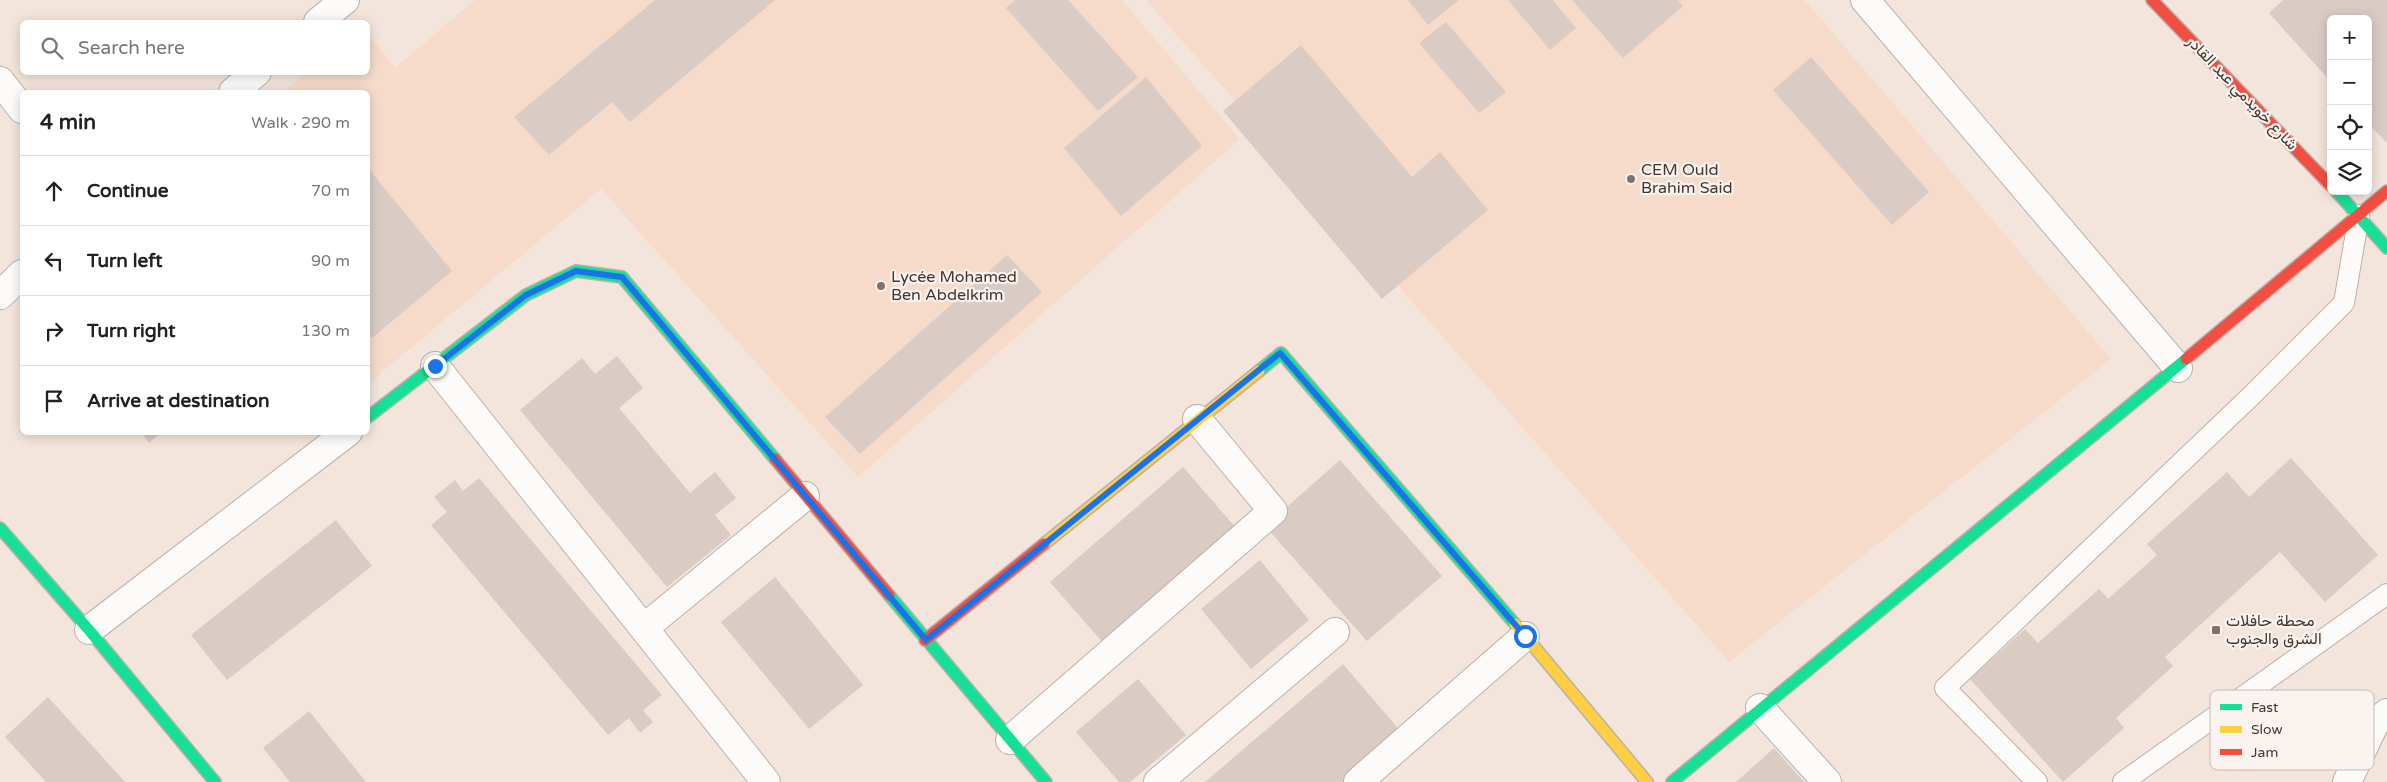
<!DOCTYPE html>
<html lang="en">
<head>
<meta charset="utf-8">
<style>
	:root { --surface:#fff; --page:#f2f2f2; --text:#222; --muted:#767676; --line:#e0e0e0 }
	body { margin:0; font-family:"Varela Round",Vazirmatn,sans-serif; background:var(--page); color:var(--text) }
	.controls { position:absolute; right:15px; top:15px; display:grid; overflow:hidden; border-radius:8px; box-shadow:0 2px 12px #0003 }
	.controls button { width:45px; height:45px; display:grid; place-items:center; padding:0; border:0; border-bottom:1px solid var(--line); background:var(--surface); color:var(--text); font:25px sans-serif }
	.stop { position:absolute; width:15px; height:15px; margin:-11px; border:4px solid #1a73e8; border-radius:50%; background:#fff }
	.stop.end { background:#1a73e8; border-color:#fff; box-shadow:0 1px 5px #0008 }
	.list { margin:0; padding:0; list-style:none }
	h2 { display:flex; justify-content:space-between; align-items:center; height:65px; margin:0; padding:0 20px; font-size:21px }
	h2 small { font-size:16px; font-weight:400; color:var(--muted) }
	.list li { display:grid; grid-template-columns:32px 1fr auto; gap:15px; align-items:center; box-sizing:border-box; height:70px; padding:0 20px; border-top:1px solid var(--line) }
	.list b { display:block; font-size:19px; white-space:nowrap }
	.list em { font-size:16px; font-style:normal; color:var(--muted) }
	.icon { flex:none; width:28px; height:28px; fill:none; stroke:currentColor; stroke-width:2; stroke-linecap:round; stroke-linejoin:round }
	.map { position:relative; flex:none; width:2387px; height:782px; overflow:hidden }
	.search { position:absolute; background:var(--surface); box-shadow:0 2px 12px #0003; left:20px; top:20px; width:350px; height:55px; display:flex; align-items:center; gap:12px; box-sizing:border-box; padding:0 18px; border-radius:8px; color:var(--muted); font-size:19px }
	.panel { position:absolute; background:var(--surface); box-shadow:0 2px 12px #0003; left:20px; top:90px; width:350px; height:345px; border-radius:8px }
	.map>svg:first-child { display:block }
</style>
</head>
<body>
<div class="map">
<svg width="2387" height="782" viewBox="0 0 2387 782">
	<rect width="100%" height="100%" fill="#f3e5dc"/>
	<!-- built -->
	<g fill="#f7dbca">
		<polygon points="475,0 1122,0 1240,139 858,477 601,189 368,384 368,92 282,92 306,73 368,72 368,34 395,68"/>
		<polygon points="1146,0 1805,0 2111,359 1729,662"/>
	</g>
	<!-- building -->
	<g fill="#dacbc5">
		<polygon points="655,0 775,0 630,122 612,102 549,155 514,117"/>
		<polygon points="1015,0 1068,0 1138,77 1098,111 1006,8"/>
		<polygon points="1408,0 1459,0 1428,25"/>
		<polygon points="1508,0 1553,0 1576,28 1550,50"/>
		<polygon points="1572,0 1678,0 1683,6 1623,58"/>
		<polygon points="2283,0 2387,0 2387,143 2368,123 2368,19 2331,19 2331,82 2269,13"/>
		<polygon points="1446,22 1506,92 1479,113 1419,43"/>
		<polygon points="1301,45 1412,177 1440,152 1488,210 1382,299 1223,111"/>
		<polygon points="1811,57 1929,192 1892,225 1773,90"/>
		<polygon points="1146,77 1202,146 1121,216 1064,148"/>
		<polygon points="368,168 452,271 372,338 368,332"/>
		<polygon points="1007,255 1042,292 860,454 825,417"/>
		<polygon points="617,356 643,388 619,408 690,493 715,472 736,498 715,515 731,535 667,587 520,410 582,358 595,374"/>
		<polygon points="141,432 161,432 149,443"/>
		<polygon points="2291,458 2378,555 2325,602 2280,552 2165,657 2173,666 2116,718 2124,728 2063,782 1970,679 2025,629 2038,643 2099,589 2108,599 2157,555 2147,544 2227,472 2249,497"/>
		<polygon points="1340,460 1442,576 1367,641 1265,526"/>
		<polygon points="1183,467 1237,529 1104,644 1050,582"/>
		<polygon points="479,478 662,695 643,710 653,722 640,733 629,718 608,735 431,525 447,512 434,497 455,480 463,491"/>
		<polygon points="336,520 372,566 227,680 191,635"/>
		<polygon points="1260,560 1309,620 1251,669 1201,609"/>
		<polygon points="775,577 863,685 809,729 721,622"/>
		<polygon points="1343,664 1401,732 1342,782 1205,782"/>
		<polygon points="1138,679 1186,735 1130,782 1119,782 1076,732"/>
		<polygon points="48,697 125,782 46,782 5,737"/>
		<polygon points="309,711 366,782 290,782 263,748"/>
		<polygon points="1774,748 1804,782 1736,782"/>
	</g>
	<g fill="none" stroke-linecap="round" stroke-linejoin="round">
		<defs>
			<g id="lane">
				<polyline points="2037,782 1945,688 2250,397 2344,303 2359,215"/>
				<polyline points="2123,782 2387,594"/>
			</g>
			<g id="street">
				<polyline points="1865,0 2178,368"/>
				<polyline points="318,22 345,0"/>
				<polyline points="0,81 22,109"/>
				<polyline points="233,92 257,72"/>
				<polyline points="0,295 22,274"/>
				<polyline points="435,366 766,782"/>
				<polyline points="644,628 805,496"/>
				<polyline points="89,630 348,432"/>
				<polyline points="1760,708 1827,782"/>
				<polyline points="1010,740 1273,511 1197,419"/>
				<polyline points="1158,782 1335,632"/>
				<polyline points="1358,782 1525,636"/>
				<polyline points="2347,782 2375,723 2387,713"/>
			</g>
			<g id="fast">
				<polyline points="2336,191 2387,248"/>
				<polyline points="1259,371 1281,353 1515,624"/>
				<polyline points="368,417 526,295 576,271 622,277 775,459"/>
				<polyline points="0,528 89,630 215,782"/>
				<polyline points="889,595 1046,782"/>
				<polyline points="1672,782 2186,359"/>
			</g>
			<g id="slow">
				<polyline points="1044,544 1259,371"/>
				<polyline points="1515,624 1647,782"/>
			</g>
			<g id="jam">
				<polyline points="2152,0 2331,186"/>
				<polyline points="2186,359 2387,191"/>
				<polyline points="775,459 889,595"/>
				<polyline points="925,640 1044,544"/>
			</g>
		</defs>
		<!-- lane casing -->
		<use href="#lane" stroke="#bbb0a8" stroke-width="22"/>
		<!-- street casing -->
		<use href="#street" stroke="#bbb0a8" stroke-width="30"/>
		<!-- fast casing -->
		<use href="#fast" stroke="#bbb0a8" stroke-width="14"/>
		<!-- slow casing -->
		<use href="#slow" stroke="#bbb0a8" stroke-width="14"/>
		<!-- jam casing -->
		<use href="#jam" stroke="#bbb0a8" stroke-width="14"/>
		<!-- lane -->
		<use href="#lane" stroke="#fdfbfa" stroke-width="20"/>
		<!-- street -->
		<use href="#street" stroke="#fdfbfa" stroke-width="28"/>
		<!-- fast -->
		<use href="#fast" stroke="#16e098" stroke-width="11"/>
		<!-- slow -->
		<use href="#slow" stroke="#ffcf43" stroke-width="11"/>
		<!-- jam -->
		<use href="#jam" stroke="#f24e42" stroke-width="11"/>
	</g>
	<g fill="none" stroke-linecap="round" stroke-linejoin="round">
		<!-- route -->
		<polyline stroke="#1a73e8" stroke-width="6" points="435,366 526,295 576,271 622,277 926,640 1280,353 1525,636"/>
	</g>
	<!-- markers -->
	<g fill="#81736c" stroke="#faf3f0" stroke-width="2">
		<circle cx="1631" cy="179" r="5"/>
		<circle cx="881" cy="286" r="5"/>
		<rect x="2211" y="625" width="10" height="10" rx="2.5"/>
	</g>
	<g text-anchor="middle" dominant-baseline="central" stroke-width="4.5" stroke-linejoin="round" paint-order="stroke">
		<!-- street labels -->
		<g font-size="16" fill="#43362f" stroke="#faf3f0">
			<text transform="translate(2242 93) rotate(46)">شارع خويدمي عبد القادر</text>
		</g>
		<!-- poi labels -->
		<g font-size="16" fill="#43362f" stroke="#faf3f0" text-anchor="start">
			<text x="1641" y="170">CEM Ould<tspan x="1641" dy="18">Brahim Said</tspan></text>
			<text x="891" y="277">Lycée Mohamed<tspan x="891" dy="18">Ben Abdelkrim</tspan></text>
			<text x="2226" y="621">محطة حافلات<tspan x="2226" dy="18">الشرق والجنوب</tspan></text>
		</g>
	</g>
	<!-- legend -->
	<rect x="2210" y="690" width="164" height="80" rx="8" fill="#faf3f0" stroke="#c3bab6" stroke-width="1"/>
	<rect x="2220" y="704" width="22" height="6" fill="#16e098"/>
	<rect x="2220" y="726" width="22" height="7" fill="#ffcf43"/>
	<rect x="2220" y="749" width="22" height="6" fill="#f24e42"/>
	<g font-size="14" fill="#43362f">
		<text x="2251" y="712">Fast</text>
		<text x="2251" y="734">Slow</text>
		<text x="2251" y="757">Jam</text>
	</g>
</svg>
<div class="controls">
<button>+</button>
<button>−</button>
<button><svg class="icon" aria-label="locate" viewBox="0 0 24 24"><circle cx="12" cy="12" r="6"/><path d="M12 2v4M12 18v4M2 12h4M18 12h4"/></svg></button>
<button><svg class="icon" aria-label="layers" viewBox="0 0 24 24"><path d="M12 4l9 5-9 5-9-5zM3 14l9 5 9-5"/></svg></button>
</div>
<div class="stop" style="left:1525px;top:636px"></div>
<div class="stop end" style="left:435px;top:366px"></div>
<div class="search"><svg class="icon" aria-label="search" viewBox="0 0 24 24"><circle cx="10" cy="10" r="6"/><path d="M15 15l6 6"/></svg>Search here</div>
<section class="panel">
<h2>4 min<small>Walk · 290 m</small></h2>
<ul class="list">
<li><svg class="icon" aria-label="ahead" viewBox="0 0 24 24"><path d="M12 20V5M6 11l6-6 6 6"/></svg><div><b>Continue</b></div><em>70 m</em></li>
<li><svg class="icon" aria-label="left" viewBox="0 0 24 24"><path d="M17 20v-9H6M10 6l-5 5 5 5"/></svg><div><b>Turn left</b></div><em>90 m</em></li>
<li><svg class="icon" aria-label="right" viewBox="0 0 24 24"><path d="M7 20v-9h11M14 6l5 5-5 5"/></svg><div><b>Turn right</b></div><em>130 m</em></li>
<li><svg class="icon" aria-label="arrive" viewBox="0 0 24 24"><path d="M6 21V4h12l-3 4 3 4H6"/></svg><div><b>Arrive at destination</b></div></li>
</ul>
</section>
</div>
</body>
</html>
